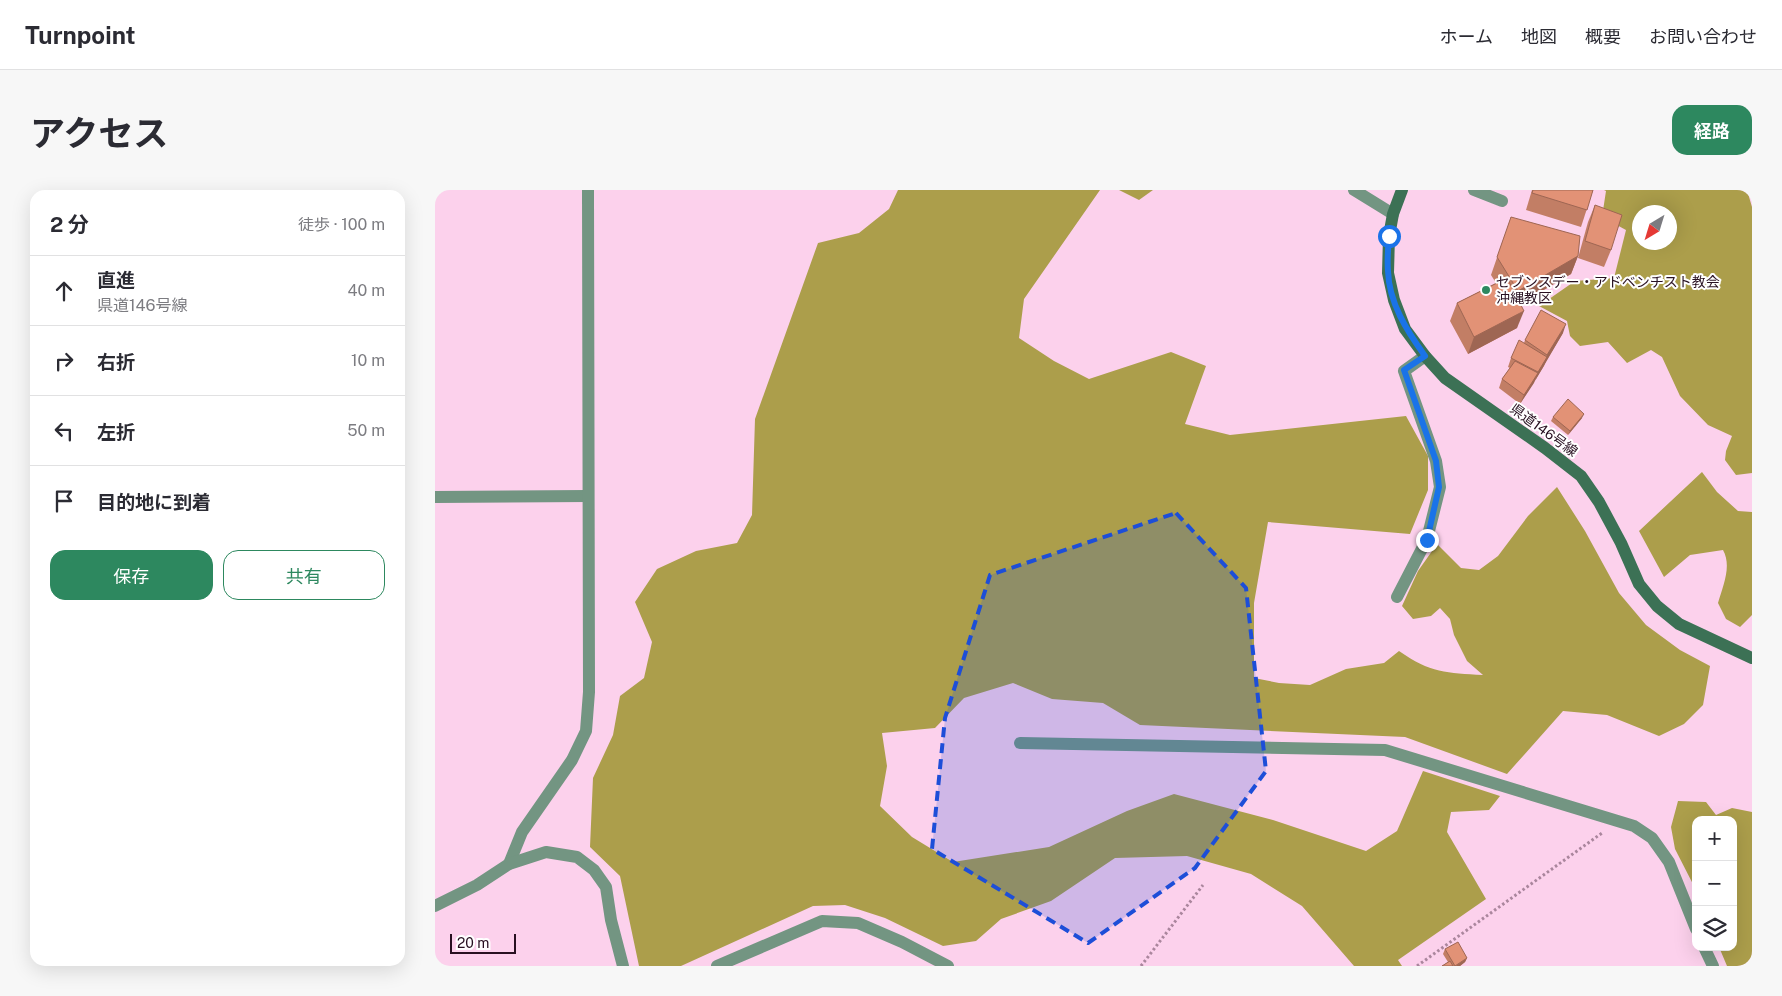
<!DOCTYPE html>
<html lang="ja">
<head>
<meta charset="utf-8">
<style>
	:root { --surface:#fff; --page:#f7f7f7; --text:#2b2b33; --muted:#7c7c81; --line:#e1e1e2; --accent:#2d885f }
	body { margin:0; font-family:"Public Sans","Noto Sans JP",sans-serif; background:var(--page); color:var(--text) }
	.controls { position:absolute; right:15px; bottom:15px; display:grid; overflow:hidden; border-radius:10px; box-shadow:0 5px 20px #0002 }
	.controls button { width:45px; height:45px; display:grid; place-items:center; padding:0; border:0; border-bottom:1px solid var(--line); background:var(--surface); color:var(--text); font:25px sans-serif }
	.compass { position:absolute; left:1197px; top:15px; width:45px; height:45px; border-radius:50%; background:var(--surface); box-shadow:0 5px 20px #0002; rotate:218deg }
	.scale { position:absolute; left:15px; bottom:12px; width:66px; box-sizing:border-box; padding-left:5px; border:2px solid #281021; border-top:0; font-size:14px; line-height:18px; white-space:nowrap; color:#281021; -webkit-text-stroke:4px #fff; paint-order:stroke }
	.stop { position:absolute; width:15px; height:15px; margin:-11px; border:4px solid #1a73e8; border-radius:50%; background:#fff }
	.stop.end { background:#1a73e8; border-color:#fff; box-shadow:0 1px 5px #0008 }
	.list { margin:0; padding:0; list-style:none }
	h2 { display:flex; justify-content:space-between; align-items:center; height:65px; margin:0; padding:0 20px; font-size:21px }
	h2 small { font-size:16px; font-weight:400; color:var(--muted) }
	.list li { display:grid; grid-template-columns:32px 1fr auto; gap:15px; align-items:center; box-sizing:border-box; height:70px; padding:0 20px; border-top:1px solid var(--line) }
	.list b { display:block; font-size:19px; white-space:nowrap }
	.list p { margin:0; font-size:16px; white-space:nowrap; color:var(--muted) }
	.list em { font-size:16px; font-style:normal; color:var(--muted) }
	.actions { display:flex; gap:10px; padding:15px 20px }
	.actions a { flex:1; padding:11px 0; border:1px solid var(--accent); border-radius:15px; text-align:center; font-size:18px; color:var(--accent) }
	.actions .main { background:var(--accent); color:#fff }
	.icon { flex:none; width:28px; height:28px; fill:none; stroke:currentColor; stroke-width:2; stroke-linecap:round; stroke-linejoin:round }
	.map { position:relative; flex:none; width:1317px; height:776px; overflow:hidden; border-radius:15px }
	header { display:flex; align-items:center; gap:30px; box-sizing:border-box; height:70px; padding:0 25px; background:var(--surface); border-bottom:1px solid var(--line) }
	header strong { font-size:24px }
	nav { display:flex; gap:28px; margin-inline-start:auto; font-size:18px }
	.intro { display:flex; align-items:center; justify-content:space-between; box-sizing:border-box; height:120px; padding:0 30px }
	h1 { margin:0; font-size:35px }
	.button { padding:12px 22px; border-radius:15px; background:var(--accent); color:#fff; font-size:18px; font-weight:700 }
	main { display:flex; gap:30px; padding:0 30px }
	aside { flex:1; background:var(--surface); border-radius:15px; box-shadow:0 5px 20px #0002 }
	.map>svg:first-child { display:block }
</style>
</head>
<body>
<header>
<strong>Turnpoint</strong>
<nav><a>ホーム</a><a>地図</a><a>概要</a><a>お問い合わせ</a></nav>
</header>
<div class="intro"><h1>アクセス</h1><a class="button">経路</a></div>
<main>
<aside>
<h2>2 分<small>徒歩 · 100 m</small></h2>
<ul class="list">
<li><svg class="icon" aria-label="ahead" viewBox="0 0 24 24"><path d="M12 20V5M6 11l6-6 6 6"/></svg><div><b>直進</b><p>県道146号線</p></div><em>40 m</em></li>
<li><svg class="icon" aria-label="right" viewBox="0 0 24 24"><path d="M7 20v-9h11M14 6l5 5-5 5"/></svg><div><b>右折</b></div><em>10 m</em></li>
<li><svg class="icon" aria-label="left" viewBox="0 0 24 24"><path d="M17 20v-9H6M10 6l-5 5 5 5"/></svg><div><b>左折</b></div><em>50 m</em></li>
<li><svg class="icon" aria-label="arrive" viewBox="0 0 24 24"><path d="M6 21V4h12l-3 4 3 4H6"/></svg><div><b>目的地に到着</b></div></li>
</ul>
<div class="actions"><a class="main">保存</a><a>共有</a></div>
</aside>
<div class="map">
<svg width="1317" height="776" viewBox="0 0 1317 776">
	<rect width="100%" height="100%" fill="#fcd1ec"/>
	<!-- forest -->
	<g fill="#ac9e4b" fill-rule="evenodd">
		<path d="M463,0H665L589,109L584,148L619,171L654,189L736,162L771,176L750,234L795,245L971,226L993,266V300L975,344L833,332L819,413V488L844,493L875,495L911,479L949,473L964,461C995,483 1012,483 1048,485L1032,471L1019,445L1015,429L1005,418L996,426L978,429L967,416L983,381L1002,354L1026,378L1044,380L1063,366L1093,326L1122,297L1150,341L1184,403L1211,435L1245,460L1275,476L1268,515L1249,534L1224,546L1172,525L1128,521L1072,584L970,547L705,535L668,513L617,509L578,493L529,508L500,538L447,543L452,576L445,616L477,647L518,672L614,657L692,621L739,604L838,630L931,661L962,641L988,581L1065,606L1054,620L1016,622L1012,642L1051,709L963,770L967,776H919L867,716L816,684L752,666L680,668L616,711L566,729L541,751L508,756L450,728L410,715L378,716L246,776H204L185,686L155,657L158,588L178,545L185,506L209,488L217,452L200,412L222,379L261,361L302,353L317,325L320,229L383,53L424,43L454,19Z"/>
		<polygon points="684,0 718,0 704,10"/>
		<path d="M1169,0H1312L1317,17V283L1301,285L1290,270L1291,261L1297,246L1273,235L1245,206L1227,167L1216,160L1192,173L1173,152L1145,156L1135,146L1132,131L1104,116L1140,91L1179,88L1191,40L1167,27L1171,1ZM1204,22H1234V52H1204Z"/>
		<path d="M1267,282L1282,302L1303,321L1317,322V425L1305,437L1291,429L1283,413C1288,396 1297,376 1288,360L1255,365L1229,387L1204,341Z"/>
		<polygon points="1243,611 1271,612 1281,625 1297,618 1317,622 1317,776 1292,776 1284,757 1298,757 1298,630 1261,630 1261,700 1240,659 1236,637"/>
	</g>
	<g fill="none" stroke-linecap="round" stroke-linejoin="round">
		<!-- path -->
		<g stroke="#aa869d" stroke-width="3" stroke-dasharray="2.5 2.5" stroke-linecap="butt">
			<polyline points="706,776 768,695"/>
			<polyline points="982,776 1167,643"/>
		</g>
		<!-- lane -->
		<g stroke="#739582" stroke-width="12">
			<polyline points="919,0 958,24"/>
			<polyline points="1039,0 1067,11"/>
			<polyline points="962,407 992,349 1005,297 1001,271 969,181 990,166"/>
		</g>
		<!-- street -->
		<g stroke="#739582" stroke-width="12">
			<polyline points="0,307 153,306"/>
			<polyline points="585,553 950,560 1199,636 1217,648 1234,672 1261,739"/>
			<polyline points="74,674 87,642 137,570 151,541 154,502 153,0"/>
			<polyline points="0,716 42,695 74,674 111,662 142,667 159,680 171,697 176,730 188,776"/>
			<polyline points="1269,757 1278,776"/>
			<polyline points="282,776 387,731 423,733 467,752 513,776"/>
		</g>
		<!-- secondary -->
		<polyline stroke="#3c7155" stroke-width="12" points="967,0 958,24 954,46 953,83 959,110 970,139 990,166 1010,188 1110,258 1146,286 1164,312 1186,353 1204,394 1222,416 1244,434 1317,468"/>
	</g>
	<!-- wall -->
	<g fill="#c27e65">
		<polygon points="1097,0 1158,0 1146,37 1091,20"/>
		<polygon points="1160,15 1176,60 1169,77 1143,68 1153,32"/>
		<polygon points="1076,27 1143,66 1136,84 1085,114 1082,138 1033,164 1015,131 1022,113 1061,93 1056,85"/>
		<polygon points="1128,143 1111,171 1109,176 1085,214 1064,198 1067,189 1075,178 1073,177 1076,168 1089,153 1090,150"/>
		<polygon points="1118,227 1147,228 1133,245 1116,231"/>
		<polygon points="1010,759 1032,768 1030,772 1025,776 1007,776 1013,772 1008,764"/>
	</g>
	<!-- shaded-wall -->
	<g fill="#9e6653">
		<polygon points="1143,66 1136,84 1077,118 1083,101"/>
		<polygon points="1089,121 1082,138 1033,164 1039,147"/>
		<polygon points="1131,134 1128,143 1100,191 1103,182 1110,170 1112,165"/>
		<polygon points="1103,183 1099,193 1085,214 1089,205"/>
		<polygon points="1149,224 1147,228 1133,245 1135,241"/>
		<polygon points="1032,768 1030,772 1025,776 1021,776"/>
	</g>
	<!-- building -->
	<g fill="#e29276" stroke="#9e6653">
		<polygon points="1098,0 1158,0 1152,20 1097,3"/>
		<polygon points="1160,15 1187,25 1176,60 1150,51"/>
		<polygon points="1076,27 1145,46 1143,66 1083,101 1062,67"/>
		<polygon points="1072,88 1089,121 1039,147 1022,113"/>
		<polygon points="1106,120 1131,134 1112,165 1090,150"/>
		<polygon points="1084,150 1112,167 1103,182 1076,168"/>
		<polygon points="1080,171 1103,183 1089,205 1067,189"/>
		<polygon points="1133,209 1149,224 1135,241 1118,227"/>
		<polygon points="1023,752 1032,768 1020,776 1010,759"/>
		<polygon points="1015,771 1018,776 1007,776"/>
	</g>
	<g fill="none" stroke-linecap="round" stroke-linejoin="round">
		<!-- route -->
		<path stroke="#1a73e8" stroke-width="6" d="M954,46C953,58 952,70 953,81C954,113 972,141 990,166L969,180L1001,271L1004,297L992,350"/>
	</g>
	<!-- marked area -->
	<path fill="#1d4ed8" fill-opacity="0.2" stroke="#1d4ed8" stroke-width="4" stroke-dasharray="10 6" stroke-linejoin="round" d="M741,323L811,398L831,581L760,678L653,753L497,659L510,528L555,385Z"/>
	<!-- markers -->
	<circle fill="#2d885f" stroke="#fff" stroke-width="2" cx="1051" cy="100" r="5"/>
	<g text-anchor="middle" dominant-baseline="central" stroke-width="4" stroke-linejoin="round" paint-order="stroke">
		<!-- poi labels -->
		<g font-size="14" fill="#281021" stroke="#fff" text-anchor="start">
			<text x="1061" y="92">セブンスデー・アドベンチスト教会<tspan x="1061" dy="16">沖縄教区</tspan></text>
		</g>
		<!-- street labels -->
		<g font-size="14" fill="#281021" stroke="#fff">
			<text transform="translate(1109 240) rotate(36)">県道146号線</text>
		</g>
	</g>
</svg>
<div class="controls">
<button>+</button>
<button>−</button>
<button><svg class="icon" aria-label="layers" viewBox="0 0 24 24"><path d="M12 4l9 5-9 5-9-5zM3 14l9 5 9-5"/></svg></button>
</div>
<svg class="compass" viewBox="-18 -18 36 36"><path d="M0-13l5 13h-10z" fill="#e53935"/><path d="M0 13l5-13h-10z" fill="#7c7c81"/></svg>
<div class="scale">20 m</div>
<div class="stop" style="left:954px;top:46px"></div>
<div class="stop end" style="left:992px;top:350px"></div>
</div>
</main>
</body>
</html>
